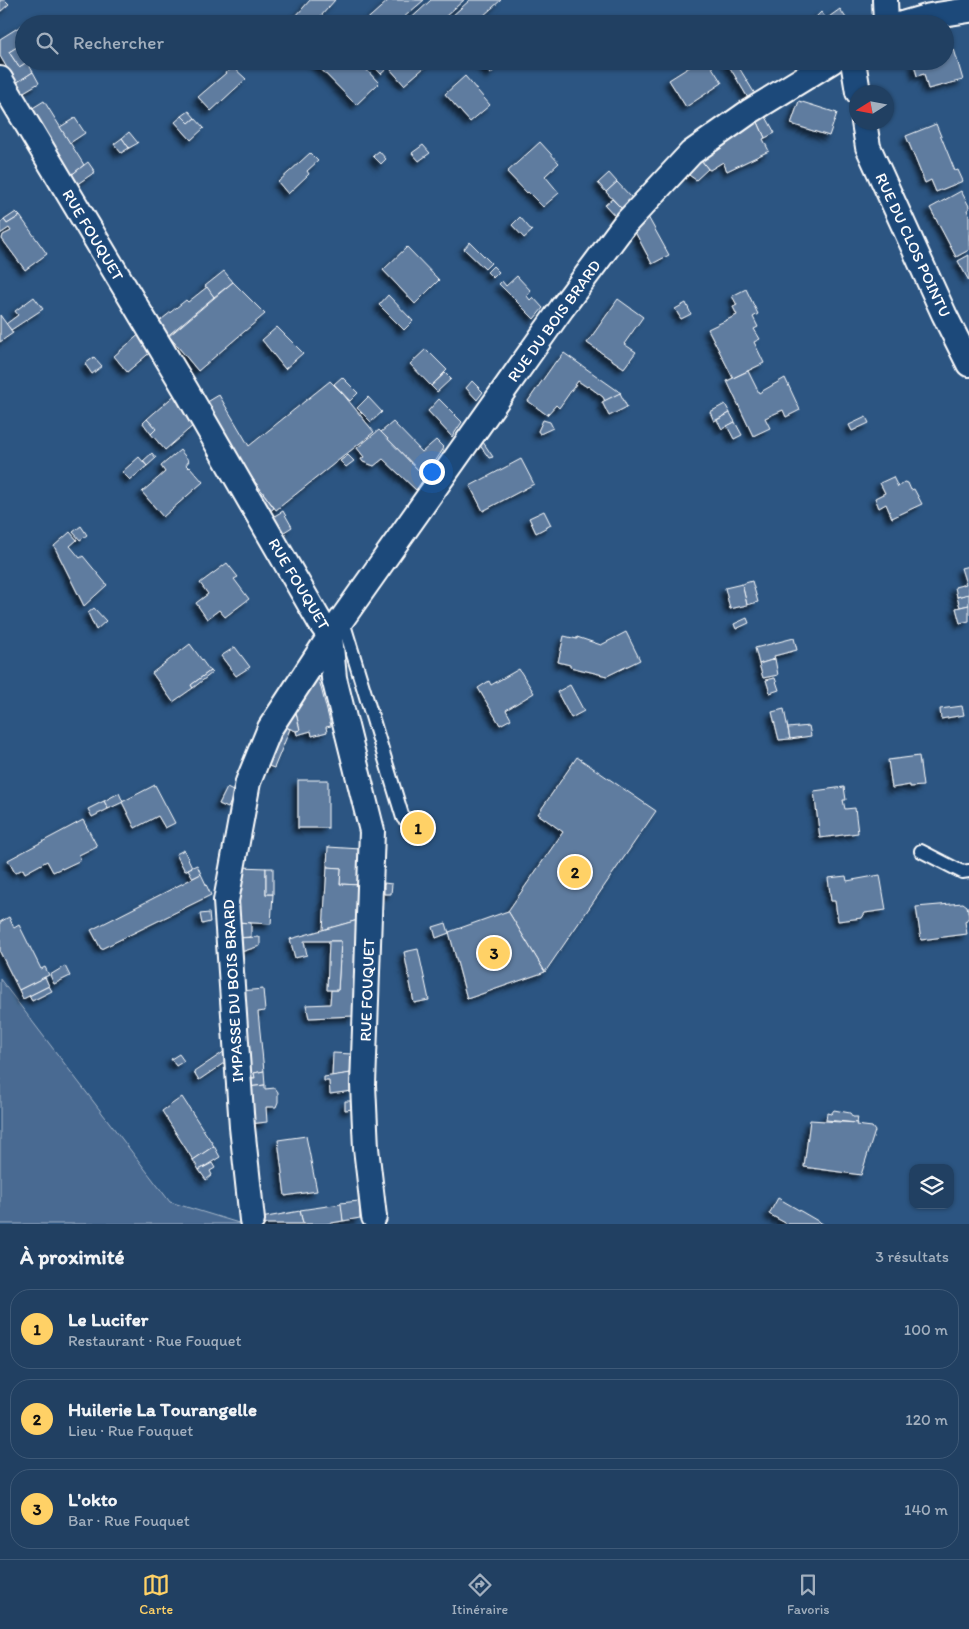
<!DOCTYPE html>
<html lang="fr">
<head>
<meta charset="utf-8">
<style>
	:root { --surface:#214062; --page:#294768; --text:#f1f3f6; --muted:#a2afbe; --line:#3e5977; --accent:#ffd166 }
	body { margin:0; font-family:Itim,sans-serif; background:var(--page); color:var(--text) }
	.controls { position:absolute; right:15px; bottom:15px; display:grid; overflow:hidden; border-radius:10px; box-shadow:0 1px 4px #0004 }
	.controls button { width:45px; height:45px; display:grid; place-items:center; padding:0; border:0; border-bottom:1px solid var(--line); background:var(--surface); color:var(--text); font:25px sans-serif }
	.compass { position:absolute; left:849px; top:85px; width:45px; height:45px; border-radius:50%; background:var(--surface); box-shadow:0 1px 4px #0004; rotate:259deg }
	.you { position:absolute; left:431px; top:471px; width:18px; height:18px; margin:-12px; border:4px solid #fff; border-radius:50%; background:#1a73e8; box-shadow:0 0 0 8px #1a73e833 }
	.badge { display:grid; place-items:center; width:32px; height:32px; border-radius:50%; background:var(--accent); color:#111; font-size:16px; font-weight:700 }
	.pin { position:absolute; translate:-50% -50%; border:2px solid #fff; box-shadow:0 1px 5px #0006 }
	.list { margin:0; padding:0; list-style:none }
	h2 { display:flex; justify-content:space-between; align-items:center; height:65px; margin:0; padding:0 20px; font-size:21px }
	h2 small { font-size:16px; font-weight:400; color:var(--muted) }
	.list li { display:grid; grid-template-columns:32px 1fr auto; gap:15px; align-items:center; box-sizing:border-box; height:80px; margin:0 10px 10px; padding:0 10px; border:1px solid var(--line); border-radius:20px }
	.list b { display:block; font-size:19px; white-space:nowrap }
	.list p { margin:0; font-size:16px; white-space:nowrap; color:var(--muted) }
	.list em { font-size:16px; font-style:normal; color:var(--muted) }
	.icon { flex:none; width:28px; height:28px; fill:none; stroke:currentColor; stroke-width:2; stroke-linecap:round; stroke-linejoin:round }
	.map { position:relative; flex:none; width:969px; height:1224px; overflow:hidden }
	.search { position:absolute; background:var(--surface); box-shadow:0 1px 4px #0004; left:15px; right:15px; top:15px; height:55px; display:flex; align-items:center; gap:12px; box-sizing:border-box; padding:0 18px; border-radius:28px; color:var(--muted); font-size:19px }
	.sheet { height:335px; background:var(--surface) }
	nav { display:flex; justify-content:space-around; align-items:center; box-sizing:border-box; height:70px; border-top:1px solid var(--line); background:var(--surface); font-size:14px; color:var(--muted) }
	nav a { display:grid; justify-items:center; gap:2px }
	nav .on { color:var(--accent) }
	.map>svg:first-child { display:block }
</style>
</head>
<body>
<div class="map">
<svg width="969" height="1224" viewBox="0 0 969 1224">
	<defs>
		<filter id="shadow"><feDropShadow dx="-4.5" dy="4.5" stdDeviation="2.5" flood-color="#0009"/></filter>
	</defs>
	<rect width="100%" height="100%" fill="#2c5582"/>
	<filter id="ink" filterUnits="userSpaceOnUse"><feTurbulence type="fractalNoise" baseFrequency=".02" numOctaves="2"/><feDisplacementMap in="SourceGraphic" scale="10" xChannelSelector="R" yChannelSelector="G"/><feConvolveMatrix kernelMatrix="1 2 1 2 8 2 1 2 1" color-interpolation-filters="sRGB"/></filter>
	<g filter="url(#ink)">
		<!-- green -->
		<polygon fill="#486b92" stroke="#a4b5c8" points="0,979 170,1202 242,1224 0,1224"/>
		<!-- building -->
		<g fill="#5e7c9f" stroke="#fff" filter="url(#shadow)">
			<polygon points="0,0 5,0 9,4 0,12"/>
			<polygon points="310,0 335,0 314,24 289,24"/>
			<polygon points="389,0 424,0 396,24 362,24"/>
			<polygon points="431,0 464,0 437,24 405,24"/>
			<polygon points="470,0 501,0 474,24 443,24"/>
			<polygon points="840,9 850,24 824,24 828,21 826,19"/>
			<polygon points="821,12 828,21 824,24 809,24"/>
			<polygon points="24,24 24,43 9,52 19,67 27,62 33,72 16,83 0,56 0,39"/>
			<polygon points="17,47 24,57 24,61 27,62 19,67 9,52"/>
			<polygon points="954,49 963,80 928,89 924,74 917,76 914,64 922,61 945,61 945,51"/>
			<polygon points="313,61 358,61 379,83 356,105"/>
			<polygon points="369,61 395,61 381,74"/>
			<polygon points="401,61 432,61 404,85 391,70"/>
			<polygon points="482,61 491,61 497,68 490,74 481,63"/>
			<polygon points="699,61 708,61 722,83 686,107 669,80"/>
			<polygon points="726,61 735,61 755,94 748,98"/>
			<polygon points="233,67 246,79 211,111 198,97"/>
			<polygon points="33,72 39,83 22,93 16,83"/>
			<polygon points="465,76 490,105 470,122 445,94"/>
			<polygon points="44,101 84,165 70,176 31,109"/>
			<polygon points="799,101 837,113 829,136 791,124"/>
			<polygon points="189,111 195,118 189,123 182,116"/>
			<polygon points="765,115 775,133 765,138 757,120"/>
			<polygon points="182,116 189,123 195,118 204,128 191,140 175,122"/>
			<polygon points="75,118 85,133 70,143 60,127"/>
			<polygon points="757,120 765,138 763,139 769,151 727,171 723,162 710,170 708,169 701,160"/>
			<polygon points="936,124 955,171 958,170 963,181 936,192 931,180 925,183 906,136"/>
			<polygon points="129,132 138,143 129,148 122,138"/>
			<polygon points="122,138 129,148 121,153 114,144"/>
			<polygon points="540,142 559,163 545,176 559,193 543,207 528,192 527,193 507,172"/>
			<polygon points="423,145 430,153 419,161 412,153"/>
			<polygon points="379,151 386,159 381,164 373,156"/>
			<polygon points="310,153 318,161 307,171 309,174 288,194 278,182"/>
			<polygon points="701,160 708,169 696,180 686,173"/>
			<polygon points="88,162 95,172 76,185 70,176"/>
			<polygon points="609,173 617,182 606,192 598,183"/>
			<polygon points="617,182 633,199 623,210 606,192"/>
			<polygon points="961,191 969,206 969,209 967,210 969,215 969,250 956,257 930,208"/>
			<polygon points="612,199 623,210 616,217 605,205"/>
			<polygon points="16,212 20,216 7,224 4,220"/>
			<polygon points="647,215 669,255 652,264 634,230"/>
			<polygon points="20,216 47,254 25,270 2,239 3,235 11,231 9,228 0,234 0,223 4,220 7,224"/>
			<polygon points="520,217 532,231 524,238 512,225"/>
			<polygon points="470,242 491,263 485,269 464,249"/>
			<polygon points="407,247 439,280 415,304 383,270"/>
			<polygon points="969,255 969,281 958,261"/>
			<polygon points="493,266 499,272 493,278 487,272"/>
			<polygon points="224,271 233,282 214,297 205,286"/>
			<polygon points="517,276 531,291 527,296 530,300 533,297 543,308 534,319 499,284 502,281 506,286"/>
			<polygon points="233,282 265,314 198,371 169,336"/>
			<polygon points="207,287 214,297 165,338 157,323 186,300 188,302"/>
			<polygon points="746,289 758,314 753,317 758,327 754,329 760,339 754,342 764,363 733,378 708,329 737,315 733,307 737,305 732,296"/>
			<polygon points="388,295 413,321 404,330 379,305"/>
			<polygon points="34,297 43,309 11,330 6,324 18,315 15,311"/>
			<polygon points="618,299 643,317 624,344 636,352 624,368 587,343"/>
			<polygon points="686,303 691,314 681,319 675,309"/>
			<polygon points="0,315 13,333 0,342"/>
			<polygon points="277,327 303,353 285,369 262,340"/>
			<polygon points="142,332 153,350 127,372 114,356"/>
			<polygon points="426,349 447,370 431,386 410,364"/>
			<polygon points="564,353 621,393 605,401 603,397 588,386 587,387 578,381 559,408 556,405 547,415 528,401 556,361 557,362"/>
			<polygon points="94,357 102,366 92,374 85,364"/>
			<polygon points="748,371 759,393 785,378 800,410 786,417 783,410 765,418 770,428 753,436 727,381"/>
			<polygon points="445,373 451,379 437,392 431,386"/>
			<polygon points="342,377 358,393 350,401 334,384"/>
			<polygon points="330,381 343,394 374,432 276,510 234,454 204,404 219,395 249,446"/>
			<polygon points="472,381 483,392 477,400 466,388"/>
			<polygon points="177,393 195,424 165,450 151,434 156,429 147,419"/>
			<polygon points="620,393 627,407 609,416 602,402"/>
			<polygon points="368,397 382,412 371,422 357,408"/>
			<polygon points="439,399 462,422 452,437 428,411"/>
			<polygon points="725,404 730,413 714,421 710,412"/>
			<polygon points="730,413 735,422 722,429 717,420"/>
			<polygon points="866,417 869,423 852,431 849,425"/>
			<polygon points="147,419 156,429 151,434 143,423"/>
			<polygon points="543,420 550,422 553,428 540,434 538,431"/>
			<polygon points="393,422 422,452 436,440 444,448 425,477 381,432"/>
			<polygon points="735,422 742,435 734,439 727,426"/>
			<polygon points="379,430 425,477 416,490 383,459 374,466 363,462 361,459 364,457 357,448"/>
			<polygon points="483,442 493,457 489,458 479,444"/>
			<polygon points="180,450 189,461 186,465 189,468 190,467 203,482 163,517 142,492 165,472 161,466"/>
			<polygon points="152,453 156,458 147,466 143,461"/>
			<polygon points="348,455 354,461 346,467 340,461"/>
			<polygon points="139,457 147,466 130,480 122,472"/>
			<polygon points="521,459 534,484 483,511 470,486"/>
			<polygon points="250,475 274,508 268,513 247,477"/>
			<polygon points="893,477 898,487 904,482 908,483 911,490 914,489 922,504 892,518 886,504 879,508 875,498 885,493 880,483"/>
			<polygon points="283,511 292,527 281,534 271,518"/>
			<polygon points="544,511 551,525 536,533 529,518"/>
			<polygon points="81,526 87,535 80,540 73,532"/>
			<polygon points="70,532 77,540 70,546 80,558 83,556 107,585 84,606 54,546"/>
			<polygon points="227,563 238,577 234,579 249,599 225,617 219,610 207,619 196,603 208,594 200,583"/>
			<polygon points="969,566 969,594 957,597 955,587 966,584 961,568"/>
			<polygon points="752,581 758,602 747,605 742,584"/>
			<polygon points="742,584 747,605 730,609 725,588"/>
			<polygon points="969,594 969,605 960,607 957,597"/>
			<polygon points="969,605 969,621 960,623 956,608"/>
			<polygon points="94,608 106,621 96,630 88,613"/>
			<polygon points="747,618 749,623 736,629 734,624"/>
			<polygon points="626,632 640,660 607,676 570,667 570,665 558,662 564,636 577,639 577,637 601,645"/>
			<polygon points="794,638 797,650 774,656 775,659 759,664 755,648"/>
			<polygon points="190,644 210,671 191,685 193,688 173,702 152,673"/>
			<polygon points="235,647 250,667 236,676 221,656"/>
			<polygon points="775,659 778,675 763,678 759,664"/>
			<polygon points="519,669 534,693 506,710 511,719 500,725 478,688 489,681 491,685"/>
			<polygon points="210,671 212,673 193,688 191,685"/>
			<polygon points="318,676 331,726 326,727 327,732 312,736 311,731 297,735 296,731 300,730 294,705"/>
			<polygon points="775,678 779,690 770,693 766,680"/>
			<polygon points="570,685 584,711 571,718 557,692"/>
			<polygon points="294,705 300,730 296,731 283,726"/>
			<polygon points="962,706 964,715 941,719 940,709"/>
			<polygon points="784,709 790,739 779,740 772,712"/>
			<polygon points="283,726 290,729 274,768 263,764"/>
			<polygon points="809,726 811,736 790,739 788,728"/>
			<polygon points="919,756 923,786 910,787 910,785 892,788 888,760"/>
			<polygon points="577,757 656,811 545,972 508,911 563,832 538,814"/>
			<rect x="298" y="780" width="30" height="48"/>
			<polygon points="155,785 175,823 165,828 158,816 135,828 122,802"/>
			<polygon points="844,787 846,800 843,800 845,809 855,808 858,833 820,838 814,791"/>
			<polygon points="227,788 235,792 228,808 219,804"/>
			<polygon points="119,793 123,802 108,809 104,801"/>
			<polygon points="104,801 108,809 92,817 88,809"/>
			<polygon points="83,820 97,846 79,855 81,860 62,869 62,868 53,872 47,861 25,873 23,869 15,873 8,860"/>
			<polygon points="328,847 361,849 360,885 340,884 341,868 327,867"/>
			<polygon points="184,850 192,867 185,871 176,854"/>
			<polygon points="197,865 201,874 193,878 188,869"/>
			<polygon points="241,867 266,868 266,894 273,894 271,924 236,922 237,895"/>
			<polygon points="327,867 341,868 340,884 360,885 358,920 323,930"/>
			<rect x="266" y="868" width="7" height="26"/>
			<polygon points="201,874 211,895 101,949 91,930"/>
			<polygon points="880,875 886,910 865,913 862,918 838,921 835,901 831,901 828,878 846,876 847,881"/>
			<polygon points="384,883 392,884 391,894 384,894"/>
			<polygon points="963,903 967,906 969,917 965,922 967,934 921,940 916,907"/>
			<polygon points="508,911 545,972 467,999 449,932"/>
			<polygon points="209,913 210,922 202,924 200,914"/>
			<polygon points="9,917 14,928 19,925 41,969 45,967 49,975 19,990 0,952 0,922"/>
			<polygon points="358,920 354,1016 309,1018 306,1005 330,1004 331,990 338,990 341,941 304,941 307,955 295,958 290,939"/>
			<polygon points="236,922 251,923 251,937 236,938"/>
			<polygon points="446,923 449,933 436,938 433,927"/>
			<polygon points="260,937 260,946 238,953 236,938"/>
			<polygon points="329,941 341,941 338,990 327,990"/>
			<polygon points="418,949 429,1000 414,1003 404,952"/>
			<polygon points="65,966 70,976 54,984 50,975"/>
			<polygon points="45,977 49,986 23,999 19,990"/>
			<polygon points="49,986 52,991 32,1001 29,996"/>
			<polygon points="263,989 265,1011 258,1012 264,1071 254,1073 255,1078 247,1078 241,991"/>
			<polygon points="225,1051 227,1061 199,1080 194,1072"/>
			<polygon points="333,1053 352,1054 351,1073 332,1076"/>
			<polygon points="179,1054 184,1061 176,1066 171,1059"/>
			<polygon points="264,1071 265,1085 248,1087 247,1078 255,1078 254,1073"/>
			<polygon points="351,1073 352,1091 330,1094 329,1081 324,1081 324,1077"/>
			<polygon points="265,1085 265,1089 275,1088 278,1092 278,1102 276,1107 266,1107 267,1122 250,1124 248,1087"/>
			<polygon points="182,1097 214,1146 193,1160 162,1111"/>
			<polygon points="345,1101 353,1101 353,1109 345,1110"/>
			<polygon points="834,1110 850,1113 853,1117 858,1117 857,1123 826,1120 827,1113 831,1114"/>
			<polygon points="810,1120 857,1123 856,1125 872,1127 875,1131 861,1175 804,1167"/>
			<polygon points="306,1136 317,1191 285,1196 278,1140"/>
			<polygon points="214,1146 220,1157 199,1170 193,1160"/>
			<polygon points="212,1163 215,1168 210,1171 212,1175 206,1180 199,1170"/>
			<polygon points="778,1198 823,1224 787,1224 769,1214"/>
			<polygon points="359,1201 360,1218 343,1221 340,1203"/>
			<polygon points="341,1204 343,1221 326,1224 303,1224 300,1210"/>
			<polygon points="300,1211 303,1224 262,1224 261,1218"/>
		</g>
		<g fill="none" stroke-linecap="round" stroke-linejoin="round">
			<defs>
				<g id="service">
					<polyline points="342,618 403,818"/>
					<polyline points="921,851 962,872 969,871"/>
				</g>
				<g id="minor">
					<polyline points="885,0 886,24"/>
					<polyline points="902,24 930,16 969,10"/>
					<polyline points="853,61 858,92"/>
					<polyline points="0,79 186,390 320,622 330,636 334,678 372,831 363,1085 366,1148 374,1217"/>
					<polyline points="864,122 868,147 944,314 969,364"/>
					<polyline points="252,1220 242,1127 226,901 248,782 270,728 330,636 562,308 624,225 691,153 749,112 832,61"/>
				</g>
			</defs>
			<!-- service casing -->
			<use href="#service" stroke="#fff" stroke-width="16"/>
			<!-- minor casing -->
			<use href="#minor" stroke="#fff" stroke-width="28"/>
			<!-- service -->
			<use href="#service" stroke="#1f4a7a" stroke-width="12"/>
			<!-- minor -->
			<use href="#minor" stroke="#1f4a7a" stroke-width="24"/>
		</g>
	</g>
	<g text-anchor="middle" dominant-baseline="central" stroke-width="4" stroke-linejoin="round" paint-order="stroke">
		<!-- street labels -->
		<g font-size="16" fill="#fff" stroke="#1f4a7a">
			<text transform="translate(93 235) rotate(59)">RUE FOUQUET</text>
			<text transform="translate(913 245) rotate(65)">RUE DU CLOS POINTU</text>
			<text transform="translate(554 321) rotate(-54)">RUE DU BOIS BRARD</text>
			<text transform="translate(299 584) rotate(59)">RUE FOUQUET</text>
			<text transform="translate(367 990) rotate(-88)">RUE FOUQUET</text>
			<text transform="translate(233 991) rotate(-93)">IMPASSE DU BOIS BRARD</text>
		</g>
	</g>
</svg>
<div class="controls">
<button><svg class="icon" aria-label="layers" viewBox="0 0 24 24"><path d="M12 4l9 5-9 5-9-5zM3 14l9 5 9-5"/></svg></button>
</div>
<svg class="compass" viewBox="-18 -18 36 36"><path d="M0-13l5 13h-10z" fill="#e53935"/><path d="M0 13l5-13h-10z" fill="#a2afbe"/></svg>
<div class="you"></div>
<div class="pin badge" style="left:418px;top:828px">1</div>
<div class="pin badge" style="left:575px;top:872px">2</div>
<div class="pin badge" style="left:494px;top:953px">3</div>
<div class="search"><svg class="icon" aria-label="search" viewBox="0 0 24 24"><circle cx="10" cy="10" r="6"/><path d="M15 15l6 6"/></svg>Rechercher</div>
</div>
<section class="sheet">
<h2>À proximité<small>3 résultats</small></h2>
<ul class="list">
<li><span class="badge">1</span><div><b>Le Lucifer</b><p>Restaurant · Rue Fouquet</p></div><em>100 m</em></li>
<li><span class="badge">2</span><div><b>Huilerie La Tourangelle</b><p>Lieu · Rue Fouquet</p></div><em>120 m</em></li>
<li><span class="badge">3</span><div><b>L'okto</b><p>Bar · Rue Fouquet</p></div><em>140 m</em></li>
</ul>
</section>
<nav>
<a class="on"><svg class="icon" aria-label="map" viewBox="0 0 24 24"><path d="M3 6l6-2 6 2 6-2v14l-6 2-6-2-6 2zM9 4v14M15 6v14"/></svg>Carte</a>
<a><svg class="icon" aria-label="directions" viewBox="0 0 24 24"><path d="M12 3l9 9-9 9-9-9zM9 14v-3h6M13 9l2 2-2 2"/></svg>Itinéraire</a>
<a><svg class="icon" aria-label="saved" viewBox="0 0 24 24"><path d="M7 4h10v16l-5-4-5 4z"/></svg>Favoris</a>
</nav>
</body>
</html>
